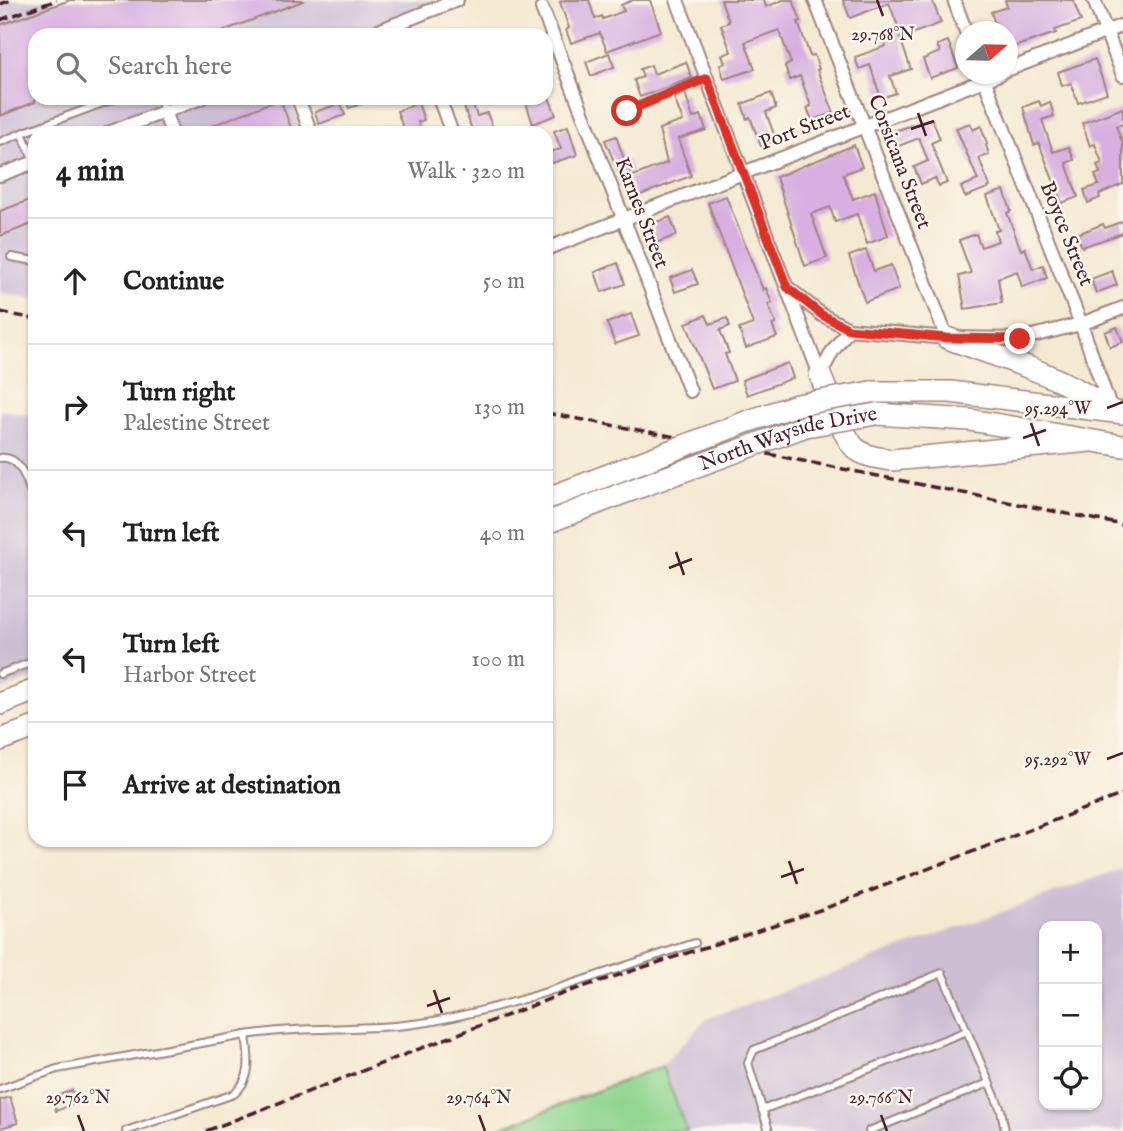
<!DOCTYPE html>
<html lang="en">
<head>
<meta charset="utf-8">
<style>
	:root { --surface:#fff; --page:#f6f6f6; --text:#222; --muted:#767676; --line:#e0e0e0 }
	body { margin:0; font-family:"IM FELL English",serif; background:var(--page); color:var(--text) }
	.controls { position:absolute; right:21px; bottom:21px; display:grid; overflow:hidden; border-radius:14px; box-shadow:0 2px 5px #0004 }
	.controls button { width:63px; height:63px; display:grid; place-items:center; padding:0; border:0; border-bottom:2px solid var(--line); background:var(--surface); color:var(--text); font:35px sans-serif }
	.compass { position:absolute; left:955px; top:21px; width:63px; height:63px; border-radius:50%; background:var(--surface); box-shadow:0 2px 5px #0004; rotate:70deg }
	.stop { position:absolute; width:21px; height:21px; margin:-16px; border:5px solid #d93025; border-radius:50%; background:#fff }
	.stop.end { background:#d93025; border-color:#fff; box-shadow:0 2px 7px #0008 }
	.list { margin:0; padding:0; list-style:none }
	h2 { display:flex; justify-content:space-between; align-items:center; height:91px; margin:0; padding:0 28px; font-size:30px }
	h2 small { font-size:23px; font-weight:400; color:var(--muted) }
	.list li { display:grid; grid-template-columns:46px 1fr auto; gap:21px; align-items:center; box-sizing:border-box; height:126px; padding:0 28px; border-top:2px solid var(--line) }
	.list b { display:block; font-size:26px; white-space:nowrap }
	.list p { margin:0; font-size:23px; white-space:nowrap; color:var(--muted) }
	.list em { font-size:23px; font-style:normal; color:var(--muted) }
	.icon { flex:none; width:38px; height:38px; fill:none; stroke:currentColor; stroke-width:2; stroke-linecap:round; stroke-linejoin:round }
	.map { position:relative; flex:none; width:1123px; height:1131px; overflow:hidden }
	.search { position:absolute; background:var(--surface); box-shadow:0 2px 5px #0004; left:28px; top:28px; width:525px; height:77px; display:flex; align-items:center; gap:18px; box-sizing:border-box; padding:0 24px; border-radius:21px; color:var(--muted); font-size:26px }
	.panel { position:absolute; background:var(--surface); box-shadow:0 2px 5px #0004; left:28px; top:126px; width:525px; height:721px; border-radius:21px }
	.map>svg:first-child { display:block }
</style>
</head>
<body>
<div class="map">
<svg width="1123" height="1131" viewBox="0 0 1123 1131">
	<rect width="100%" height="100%" fill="#fbf7ec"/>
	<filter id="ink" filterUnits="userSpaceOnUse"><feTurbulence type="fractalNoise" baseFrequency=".0143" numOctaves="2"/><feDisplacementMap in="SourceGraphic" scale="14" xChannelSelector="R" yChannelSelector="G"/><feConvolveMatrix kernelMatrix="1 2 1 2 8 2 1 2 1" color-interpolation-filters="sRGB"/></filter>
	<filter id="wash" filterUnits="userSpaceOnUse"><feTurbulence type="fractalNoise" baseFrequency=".00686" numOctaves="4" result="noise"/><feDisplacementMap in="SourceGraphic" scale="28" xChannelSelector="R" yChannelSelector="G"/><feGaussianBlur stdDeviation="1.57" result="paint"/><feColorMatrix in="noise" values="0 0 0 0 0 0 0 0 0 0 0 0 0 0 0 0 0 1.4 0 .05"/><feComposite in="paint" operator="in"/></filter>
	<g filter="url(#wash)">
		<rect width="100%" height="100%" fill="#f4e9d1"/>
		<!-- industrial -->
		<g fill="#ccbfd4" fill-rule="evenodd">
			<polygon points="0,0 436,0 349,35 35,35 35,98 290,98 304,133 35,133 35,299 0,293"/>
			<polygon points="0,410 35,416 35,677 0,690"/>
			<path d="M1123,868V1131H687L662,1066L706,1019ZM1044,926H1097V1105H1044Z"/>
		</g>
		<!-- green -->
		<polygon fill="#8fd58f" stroke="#6c7a5d" stroke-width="2" points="662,1066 687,1131 492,1131"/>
		<g id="blocks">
			<!-- building -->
			<g fill="#d7afe0">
				<polygon points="70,0 302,0 303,1 212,35 35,35 35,102 0,116 0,25"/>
				<polygon points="566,0 589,0 595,19 602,16 603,19 624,11 621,5 633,0 650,0 661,31 607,51 600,33 571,43 566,30 569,28 560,2"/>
				<polygon points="721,0 764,0 766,7 783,0 793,0 801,21 798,22 810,56 814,55 819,69 817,70 834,113 812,120 807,108 811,106 800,76 790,80 785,66 791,63 779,30 745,42 755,69 724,79 720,65 725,63 722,55 731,52 721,25 729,22"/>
				<polygon points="843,0 932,0 941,23 900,38 911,69 890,76 896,93 881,98 870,65 859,69 855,57 886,46 882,35 899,29 889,3 850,18"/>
				<polygon points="1005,0 1073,0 1081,21 1055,30 1056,33 1007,49 1007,32 998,32 991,12 1007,7"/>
				<polygon points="948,41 958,68 930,78 923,59 940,52 937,45"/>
				<polygon points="609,53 614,67 591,76 586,62"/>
				<polygon points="1095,59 1107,93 1078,103 1071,83 1062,86 1058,72"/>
				<polygon points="686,62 692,78 640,97 634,80 643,77 640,69 651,65 654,74"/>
				<polygon points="685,93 693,118 701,115 706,130 678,139 691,176 635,197 628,178 667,163 659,129 683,121 674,98"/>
				<polygon points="771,93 776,108 766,112 776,140 761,146 750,117 747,119 742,104"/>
				<polygon points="548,95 556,115 533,124 526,103 546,98"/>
				<polygon points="345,98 374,98 375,99 349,108"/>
				<polygon points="461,98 470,98 477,116 487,113 494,130 484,133 473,133"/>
				<polygon points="280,99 293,133 196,133 196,132"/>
				<polygon points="1039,101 1041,106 1050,102 1054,116 1042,120 1053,152 1069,147 1074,160 1066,163 1078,197 1062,203 1039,143 1034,145 1023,107"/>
				<polygon points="341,103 345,115 319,124 315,112"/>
				<polygon points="418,103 424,120 418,122 422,133 405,133 397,111"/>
				<polygon points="1123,108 1123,124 1116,126 1123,144 1123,184 1099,194 1100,198 1088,203 1084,190 1099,185 1095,175 1100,173 1097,165 1102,163 1095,144 1090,146 1082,123"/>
				<polygon points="932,119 940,139 931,143 947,183 939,186 935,178 921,184 914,167 928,161 919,138 896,147 891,132"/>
				<polygon points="970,123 973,130 981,126 987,144 986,145 989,155 979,158 990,187 965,197 961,187 978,180 956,128"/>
				<polygon points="568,126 577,155 546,165 546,153 561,149 554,131"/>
				<polygon points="616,136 625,162 628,160 632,172 620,176 605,140"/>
				<polygon points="854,145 862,167 843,174 853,199 875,191 888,236 867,244 857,214 835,222 830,207 811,214 827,258 805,266 776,177"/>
				<polygon points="1004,190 1011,211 1007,213 1021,250 1025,248 1033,269 1043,265 1047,278 1022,287 1017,271 998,278 1002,303 965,309 959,276 971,273 959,240 976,234 981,247 998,241 995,231 999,230 987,196"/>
				<polygon points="726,196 763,290 766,288 772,303 768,304 776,324 772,325 777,337 746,348 739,329 753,324 708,203"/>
				<polygon points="35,198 35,223 0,236 0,211"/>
				<polygon points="670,217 677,235 648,246 645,238 655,234 651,224"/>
				<polygon points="1123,221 1123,233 1082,247 1077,234 1103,224 1105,228"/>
				<polygon points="866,250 874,271 891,265 899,289 865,302 849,256"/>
				<polygon points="618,263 625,284 602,292 595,272"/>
				<polygon points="692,270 698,284 675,292 670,278"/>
				<polygon points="1112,271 1117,285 1096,293 1091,279"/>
				<polygon points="631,314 639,336 615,344 607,323"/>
				<polygon points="706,315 710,324 727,318 730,326 720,330 729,353 725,354 735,381 712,389 686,323"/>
				<polygon points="1117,327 1123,342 1110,347 1105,332"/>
				<polygon points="788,363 793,378 747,395 742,380"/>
				<polygon points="72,1090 76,1103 56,1111 52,1098"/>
				<polygon points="10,1097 18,1123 0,1128 0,1100"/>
			</g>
		</g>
	</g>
	<g filter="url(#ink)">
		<use href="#blocks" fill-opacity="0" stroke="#9f847e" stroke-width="2"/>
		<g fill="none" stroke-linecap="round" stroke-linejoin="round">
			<defs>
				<g id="service">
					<polyline points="159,98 164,111"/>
					<polyline points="627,111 707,78"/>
					<polyline points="0,142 22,133"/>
					<polyline points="34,162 22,133 116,98"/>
					<polyline points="11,257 35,261"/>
					<path d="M0,458C23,455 28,487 35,504"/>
					<polyline points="0,674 35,661"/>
					<path d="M246,1035C306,1025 368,1032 428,1022C519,1006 606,971 695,943"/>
					<path d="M0,1089L57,1069L246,1035C249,1058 253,1078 234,1094L126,1131"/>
					<polyline points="762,1110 967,1031"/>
					<polyline points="769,1131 748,1063 754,1050 942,973 1001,1110 1005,1131"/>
					<polyline points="869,1131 989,1083"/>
				</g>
				<g id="minor">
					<polyline points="677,0 820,375"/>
					<polyline points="815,0 947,338"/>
					<polyline points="954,0 966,32"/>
					<polyline points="1094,0 1123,75"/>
					<polyline points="542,8 690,391"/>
					<polyline points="368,35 457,0"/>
					<polyline points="1007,70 1123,25"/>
					<polyline points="982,74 1081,324 1111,410"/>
					<polyline points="298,98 311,133"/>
					<polyline points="439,98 452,133"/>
					<polyline points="164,111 172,133"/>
					<polyline points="108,133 201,98"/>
					<polyline points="0,175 35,162"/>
					<polyline points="546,249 1000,74"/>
					<polyline points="787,287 822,315 849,329 947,338 1020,339 1081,324 1123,308"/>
					<polyline points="820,375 832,352 849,329"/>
				</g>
				<g id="primary">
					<path d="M947,338C1004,359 1059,374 1109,409"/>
					<path d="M820,375C828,393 842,435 855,448C865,457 879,458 892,460L1090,441"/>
					<polyline points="871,392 950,392 1123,413"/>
					<polyline points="876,414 970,420 1123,446"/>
					<polyline points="546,499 603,477"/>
					<polyline points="546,523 618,495"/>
					<polyline points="0,704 35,690"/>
					<polyline points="0,740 35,727"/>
				</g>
			</defs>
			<!-- service casing -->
			<use href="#service" stroke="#9f847e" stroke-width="10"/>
			<!-- minor casing -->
			<use href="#minor" stroke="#9f847e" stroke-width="16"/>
			<!-- primary casing -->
			<use href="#primary" stroke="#9f847e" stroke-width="24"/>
			<!-- service -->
			<use href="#service" stroke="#fff" stroke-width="6"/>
			<!-- minor -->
			<use href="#minor" stroke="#fff" stroke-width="12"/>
			<!-- primary -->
			<use href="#primary" stroke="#fff" stroke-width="21"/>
			<!-- rail -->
			<g stroke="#4a1f2b" stroke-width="3.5" stroke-dasharray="10 5" stroke-linecap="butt">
				<polyline points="0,4 11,0"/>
				<polyline points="0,20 57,0"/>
				<polyline points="0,312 35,319"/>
				<polyline points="546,413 768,454 1123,525"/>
				<polyline points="206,1131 570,991 826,908 1123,794"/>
			</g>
			<defs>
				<g id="primary-bridge">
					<polyline points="603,477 746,422 797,405 871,392"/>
					<path id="s1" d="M618,495L806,426L876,414"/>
				</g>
			</defs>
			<!-- primary-bridge casing -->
			<use href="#primary-bridge" stroke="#9f847e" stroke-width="24" stroke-linecap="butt"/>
			<!-- primary-bridge -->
			<use href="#primary-bridge" stroke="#fff" stroke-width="21"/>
		</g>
	</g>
	<g fill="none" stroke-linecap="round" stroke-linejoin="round" filter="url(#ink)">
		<!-- route -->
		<polyline stroke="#d93025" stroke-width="9" points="627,111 707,78 787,287 822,315 849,329 947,338 1020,339"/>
	</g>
	<!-- ticks -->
	<path fill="none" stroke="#4a1f2b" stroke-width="2.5" d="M877,0L883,16M918,113L926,136M911,129L934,121M1107,408L1123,402M1031,423L1039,446M1023,438L1046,430M676,552L684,575M669,568L692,559M1107,759L1123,753M789,861L797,884M781,877L804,869M434,990L442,1013M427,1006L450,998M78,1115L84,1131M479,1115L485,1131M881,1115L887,1131"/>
	<g text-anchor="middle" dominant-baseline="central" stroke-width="5" stroke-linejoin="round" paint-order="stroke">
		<!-- street labels -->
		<g font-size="21" fill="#4a1f2b" stroke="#fbf7ec">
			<text transform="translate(805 128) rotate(-21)">Port Street</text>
			<text transform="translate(899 162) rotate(69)">Corsicana Street</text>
			<text transform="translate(641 213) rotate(69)">Karnes Street</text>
			<text transform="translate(1066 234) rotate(68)">Boyce Street</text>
			<text stroke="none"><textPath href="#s1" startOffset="180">North Wayside Drive</textPath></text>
		</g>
	</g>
	<g font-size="18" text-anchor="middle" fill="#4a1f2b" stroke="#fbf7ec" stroke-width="5" stroke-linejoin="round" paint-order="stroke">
		<text x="883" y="40">29.768°N</text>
		<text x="1058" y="414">95.294°W</text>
		<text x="1058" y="765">95.292°W</text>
		<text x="78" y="1103">29.762°N</text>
		<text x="479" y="1103">29.764°N</text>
		<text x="881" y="1103">29.766°N</text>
	</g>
</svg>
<div class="controls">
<button>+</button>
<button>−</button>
<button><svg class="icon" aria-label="locate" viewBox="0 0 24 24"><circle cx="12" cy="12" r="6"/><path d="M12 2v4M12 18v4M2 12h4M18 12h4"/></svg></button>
</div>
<svg class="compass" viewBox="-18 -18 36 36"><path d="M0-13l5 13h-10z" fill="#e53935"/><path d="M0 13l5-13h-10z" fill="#767676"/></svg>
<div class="stop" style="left:627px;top:111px"></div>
<div class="stop end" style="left:1020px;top:339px"></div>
<div class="search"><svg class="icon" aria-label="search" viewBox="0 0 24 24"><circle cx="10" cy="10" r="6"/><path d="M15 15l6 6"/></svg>Search here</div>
<section class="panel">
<h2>4 min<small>Walk · 320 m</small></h2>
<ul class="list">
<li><svg class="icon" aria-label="ahead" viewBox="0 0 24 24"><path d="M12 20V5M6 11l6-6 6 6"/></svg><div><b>Continue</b></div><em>50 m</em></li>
<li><svg class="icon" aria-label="right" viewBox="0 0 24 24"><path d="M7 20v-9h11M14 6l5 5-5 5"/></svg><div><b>Turn right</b><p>Palestine Street</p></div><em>130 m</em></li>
<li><svg class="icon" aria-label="left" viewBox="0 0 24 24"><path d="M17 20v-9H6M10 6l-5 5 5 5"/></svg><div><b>Turn left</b></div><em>40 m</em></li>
<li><svg class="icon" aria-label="left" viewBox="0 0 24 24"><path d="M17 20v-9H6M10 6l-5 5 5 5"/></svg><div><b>Turn left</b><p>Harbor Street</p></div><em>100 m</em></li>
<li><svg class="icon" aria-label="arrive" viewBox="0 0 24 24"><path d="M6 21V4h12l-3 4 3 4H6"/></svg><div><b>Arrive at destination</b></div></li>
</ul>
</section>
</div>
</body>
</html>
